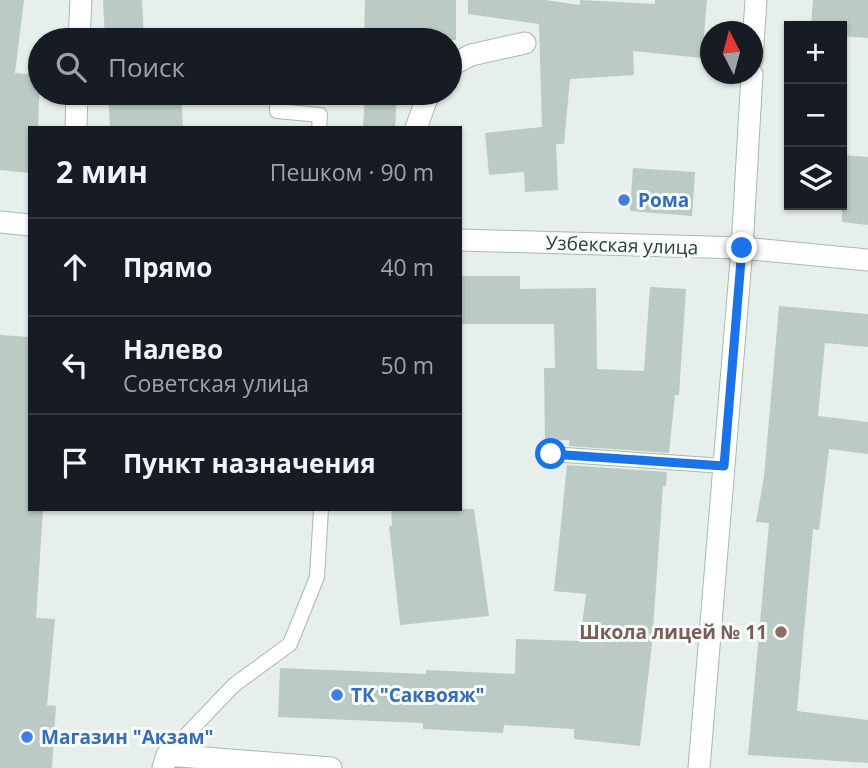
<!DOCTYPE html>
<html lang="ru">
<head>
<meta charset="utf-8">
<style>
	:root { --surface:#171b24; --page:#242831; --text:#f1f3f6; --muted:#9ea1a6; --line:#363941 }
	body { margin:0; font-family:"Open Sans",sans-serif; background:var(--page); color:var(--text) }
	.controls { position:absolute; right:21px; top:21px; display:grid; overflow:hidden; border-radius:0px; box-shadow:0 2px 5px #0004 }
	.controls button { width:63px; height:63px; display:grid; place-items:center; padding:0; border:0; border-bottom:2px solid var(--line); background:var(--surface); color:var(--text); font:35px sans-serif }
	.compass { position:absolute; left:700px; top:21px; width:63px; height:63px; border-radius:50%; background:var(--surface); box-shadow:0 2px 5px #0004; rotate:354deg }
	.stop { position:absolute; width:21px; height:21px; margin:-16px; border:5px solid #1a73e8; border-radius:50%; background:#fff }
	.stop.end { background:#1a73e8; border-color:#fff; box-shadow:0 2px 7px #0008 }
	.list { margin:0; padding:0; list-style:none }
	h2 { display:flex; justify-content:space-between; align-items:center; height:91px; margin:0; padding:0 28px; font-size:30px }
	h2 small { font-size:23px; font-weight:400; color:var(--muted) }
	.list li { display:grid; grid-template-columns:46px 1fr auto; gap:21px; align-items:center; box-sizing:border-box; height:98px; padding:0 28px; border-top:2px solid var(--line) }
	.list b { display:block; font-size:26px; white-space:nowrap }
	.list p { margin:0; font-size:23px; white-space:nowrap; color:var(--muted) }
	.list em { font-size:23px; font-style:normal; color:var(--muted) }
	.icon { flex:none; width:38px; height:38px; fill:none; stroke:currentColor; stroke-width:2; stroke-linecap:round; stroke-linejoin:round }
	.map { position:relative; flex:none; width:868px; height:768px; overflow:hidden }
	.search { position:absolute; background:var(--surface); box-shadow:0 2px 5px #0004; left:28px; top:28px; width:434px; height:77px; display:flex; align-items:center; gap:18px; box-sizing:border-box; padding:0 24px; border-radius:38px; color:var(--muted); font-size:26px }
	.panel { position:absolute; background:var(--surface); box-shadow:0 2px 5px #0004; left:28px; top:126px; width:434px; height:385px; border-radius:0px }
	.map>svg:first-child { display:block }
</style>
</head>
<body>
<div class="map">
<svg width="868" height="768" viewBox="0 0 868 768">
	<rect width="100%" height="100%" fill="#e6efeb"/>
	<!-- building -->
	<g fill="#bbcac4">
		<polygon points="0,0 24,0 15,73 40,75 38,128 30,128 30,173 0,170"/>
		<polygon points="103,0 142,0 144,40 105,40"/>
		<polygon points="365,0 456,0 456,40 364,40"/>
		<polygon points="468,0 545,0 580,5 580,0 655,4 655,0 707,0 702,58 633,51 634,75 570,79 564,144 556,144 558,190 525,192 524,172 489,175 485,133 542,127 539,24 468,14"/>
		<polygon points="813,0 868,0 868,38 842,36 842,26 811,26"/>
		<polygon points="108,93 181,93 183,128 110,128"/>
		<polygon points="365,93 397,93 395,128 363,128"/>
		<polygon points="842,155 868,157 868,225 842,222"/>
		<polygon points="633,168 695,172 692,216 630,211"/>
		<polygon points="461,276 520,276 520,289 596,288 597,369 644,371 650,287 686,289 679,395 675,395 669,453 569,446 569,440 545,441 544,368 555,368 554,324 461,324"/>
		<polygon points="779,306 868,314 868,347 825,343 818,416 868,422 868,454 829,449 819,530 813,529 797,711 868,720 868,763 748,755 769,523 756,522 764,477"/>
		<polygon points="0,335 30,337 30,509 43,509 36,618 55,619 47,705 56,706 52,768 0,768"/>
		<polygon points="567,465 667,472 666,486 663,486 652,644 640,746 574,739 574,729 504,725 503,733 423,729 423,723 278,717 280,668 426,674 426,670 515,674 516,639 580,641 586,594 554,591"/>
		<polygon points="391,509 474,509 489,616 400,625 389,526 392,526"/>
	</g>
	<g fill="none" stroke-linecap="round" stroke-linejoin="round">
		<defs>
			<g id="service">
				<polyline points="277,93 277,111 320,115 319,128"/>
				<polyline points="551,454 724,466"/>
				<polyline points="167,755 234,685 290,644 317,577 321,509"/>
			</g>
			<g id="minor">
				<polyline points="79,40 81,0"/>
				<polyline points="450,66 471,55 525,43"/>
				<polyline points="76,128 77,93"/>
				<polyline points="416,128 429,93"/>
			</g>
			<g id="tertiary">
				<polyline points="0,222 30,225"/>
				<polyline points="460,240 742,248 868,260"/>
				<polyline points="163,768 167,755 331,768"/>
			</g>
			<g id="secondary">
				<polyline points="752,59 756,0"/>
				<polyline points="699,768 742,248 752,74"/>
			</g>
		</defs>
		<!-- service casing -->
		<use href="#service" stroke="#a8b8b2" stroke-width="16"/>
		<!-- minor casing -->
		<use href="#minor" stroke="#a8b8b2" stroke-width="23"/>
		<!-- tertiary casing -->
		<use href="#tertiary" stroke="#a8b8b2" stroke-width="23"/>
		<!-- secondary casing -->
		<use href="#secondary" stroke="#a4bbb3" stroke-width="23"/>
		<!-- service -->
		<use href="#service" stroke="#fff" stroke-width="14"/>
		<!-- minor -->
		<use href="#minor" stroke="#fff" stroke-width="21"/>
		<!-- tertiary -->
		<use href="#tertiary" stroke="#fff" stroke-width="21"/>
		<!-- secondary -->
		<use href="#secondary" stroke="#fff" stroke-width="21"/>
	</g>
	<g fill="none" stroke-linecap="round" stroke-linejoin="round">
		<!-- route -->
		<polyline stroke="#1a73e8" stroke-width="9" points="551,454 724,466 742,248"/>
	</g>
	<!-- markers -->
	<g fill="#3f7fe0" stroke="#f7fbf9" stroke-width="2.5">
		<circle cx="624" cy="200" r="7"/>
		<circle cx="337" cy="695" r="7"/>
		<circle cx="27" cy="737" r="7"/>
	</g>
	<circle fill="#8d6e63" stroke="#f7fbf9" stroke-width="2.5" cx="781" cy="632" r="7"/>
	<g text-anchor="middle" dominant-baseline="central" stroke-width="6" stroke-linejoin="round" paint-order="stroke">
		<!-- shop labels -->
		<g font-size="19" font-weight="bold" fill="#366cbe" stroke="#f7fbf9" text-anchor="start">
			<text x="638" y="200">Рома</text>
			<text x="351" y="695">ТК "Саквояж"</text>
			<text x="41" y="737">Магазин "Акзам"</text>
		</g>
		<!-- street labels -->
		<g font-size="19" fill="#24423a" stroke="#f7fbf9">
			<text transform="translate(622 245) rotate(2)">Узбекская улица</text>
		</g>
		<!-- education labels -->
		<g font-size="19" font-weight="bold" fill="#785e54" stroke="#f7fbf9" text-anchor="end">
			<text x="767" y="632">Школа лицей № 11</text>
		</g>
	</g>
</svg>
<div class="controls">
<button>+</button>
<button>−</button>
<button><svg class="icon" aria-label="layers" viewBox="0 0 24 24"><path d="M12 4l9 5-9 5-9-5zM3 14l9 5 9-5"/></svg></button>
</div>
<svg class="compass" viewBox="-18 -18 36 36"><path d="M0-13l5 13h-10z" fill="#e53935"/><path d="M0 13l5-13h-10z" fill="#9ea1a6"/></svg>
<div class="stop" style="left:551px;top:454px"></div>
<div class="stop end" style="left:742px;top:248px"></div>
<div class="search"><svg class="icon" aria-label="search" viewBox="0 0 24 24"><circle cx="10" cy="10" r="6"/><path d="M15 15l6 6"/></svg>Поиск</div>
<section class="panel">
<h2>2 мин<small>Пешком · 90 m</small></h2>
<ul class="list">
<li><svg class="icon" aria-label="ahead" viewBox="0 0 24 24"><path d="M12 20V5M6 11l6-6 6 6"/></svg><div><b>Прямо</b></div><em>40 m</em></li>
<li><svg class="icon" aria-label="left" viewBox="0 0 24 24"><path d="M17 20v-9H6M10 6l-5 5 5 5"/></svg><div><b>Налево</b><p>Советская улица</p></div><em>50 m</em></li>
<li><svg class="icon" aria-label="arrive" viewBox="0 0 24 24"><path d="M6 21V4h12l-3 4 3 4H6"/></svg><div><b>Пункт назначения</b></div></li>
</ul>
</section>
</div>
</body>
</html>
